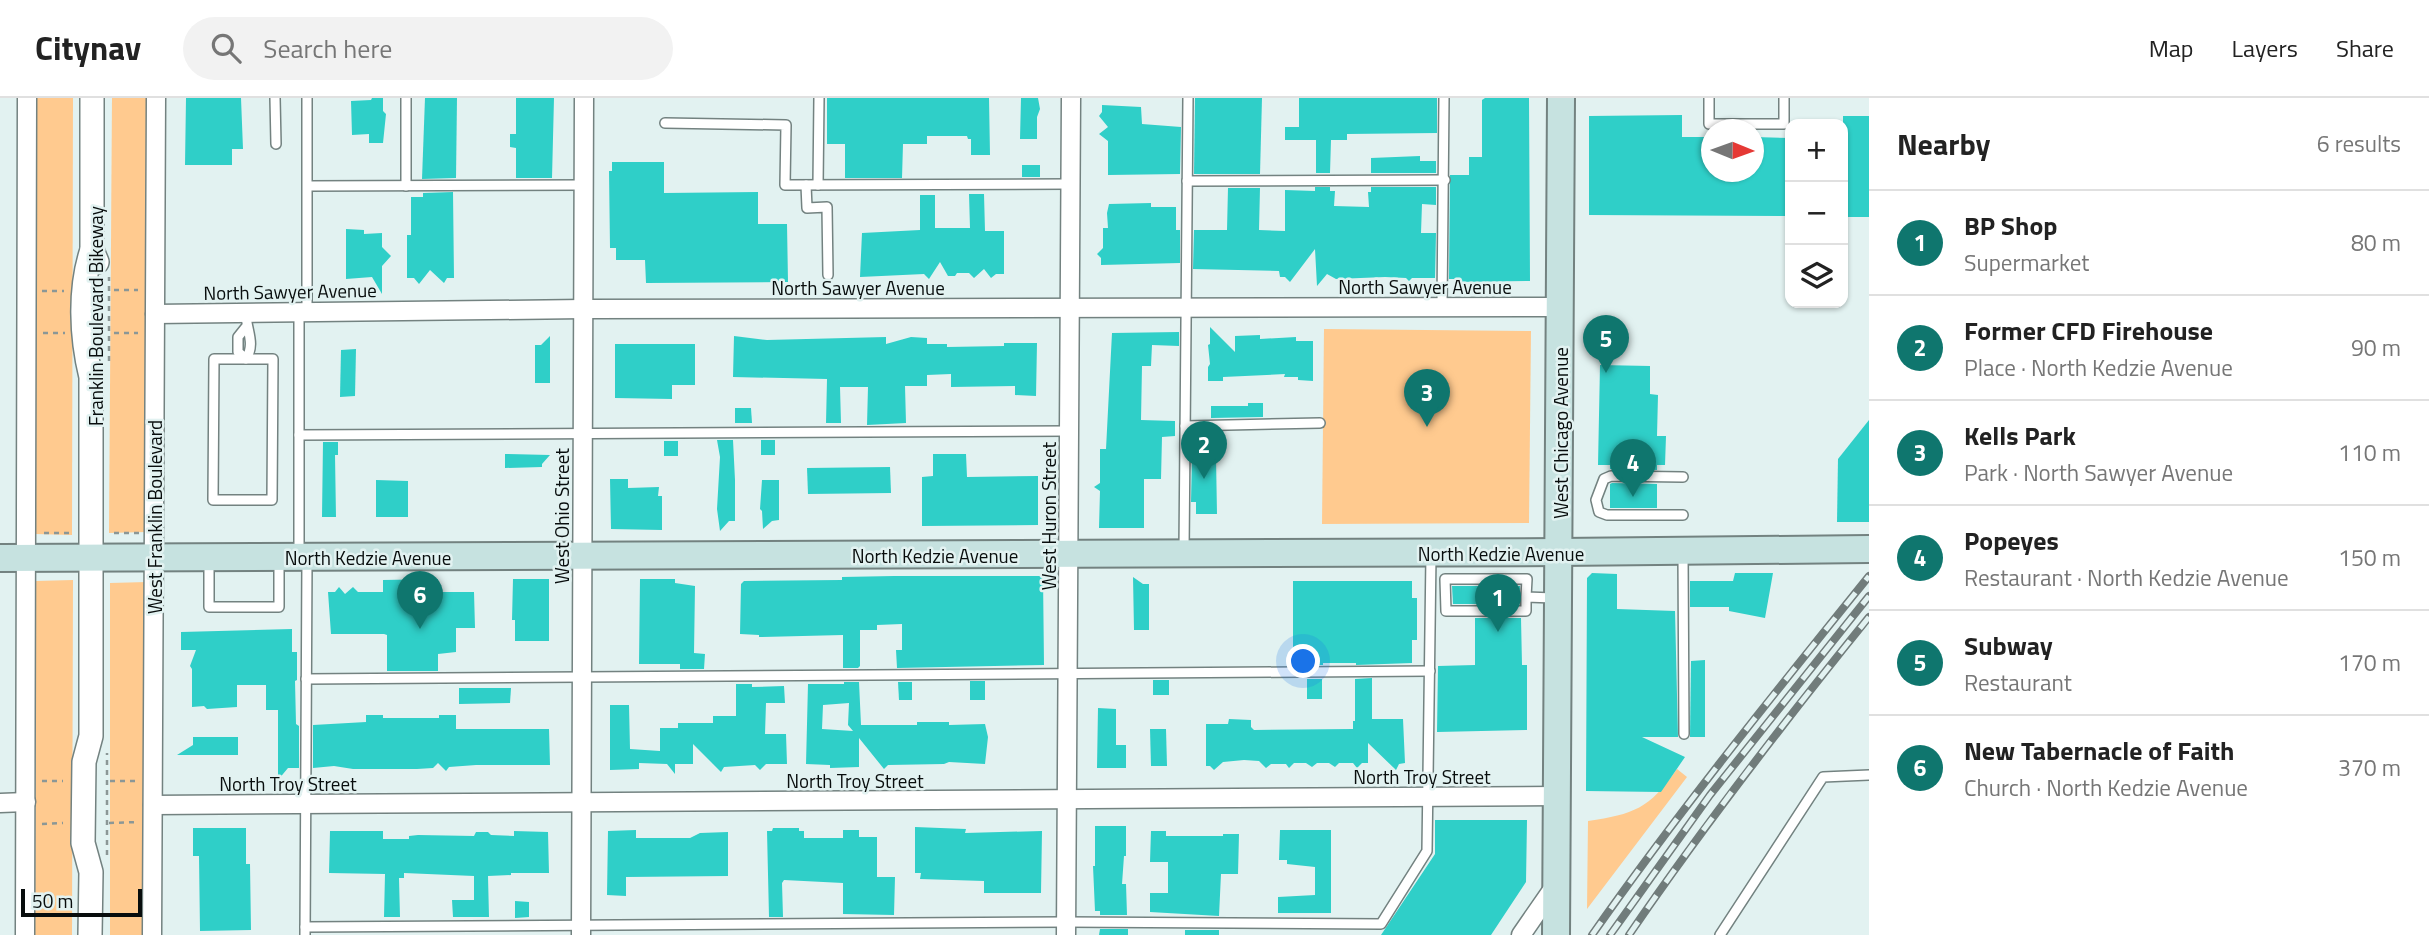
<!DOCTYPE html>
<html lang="en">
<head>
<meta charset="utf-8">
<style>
	:root { --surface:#fff; --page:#f2f2f2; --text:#222; --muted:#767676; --line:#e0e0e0; --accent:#0f766e }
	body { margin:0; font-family:"Titillium Web",sans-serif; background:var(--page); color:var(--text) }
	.controls { position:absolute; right:21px; top:21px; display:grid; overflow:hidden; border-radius:14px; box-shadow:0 2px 5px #0004 }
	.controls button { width:63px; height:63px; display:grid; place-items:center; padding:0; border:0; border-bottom:2px solid var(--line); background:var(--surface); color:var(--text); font:35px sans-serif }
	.compass { position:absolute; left:1701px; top:21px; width:63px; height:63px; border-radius:50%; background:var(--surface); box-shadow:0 2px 5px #0004; rotate:91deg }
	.scale { position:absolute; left:21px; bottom:18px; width:121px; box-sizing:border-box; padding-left:7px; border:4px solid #080d0d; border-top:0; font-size:19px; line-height:24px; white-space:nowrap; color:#080d0d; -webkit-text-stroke:5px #e2f2f1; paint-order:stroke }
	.you { position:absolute; left:1304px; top:564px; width:24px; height:24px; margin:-18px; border:5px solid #fff; border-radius:50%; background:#1a73e8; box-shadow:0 0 0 10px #1a73e833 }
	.badge { display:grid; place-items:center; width:46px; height:46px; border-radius:50%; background:var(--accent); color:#fff; font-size:23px; font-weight:700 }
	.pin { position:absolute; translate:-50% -58px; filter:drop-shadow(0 2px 4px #0008) }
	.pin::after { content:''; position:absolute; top:37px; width:24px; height:21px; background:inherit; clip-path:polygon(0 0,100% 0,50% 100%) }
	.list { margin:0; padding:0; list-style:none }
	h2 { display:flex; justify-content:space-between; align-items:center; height:91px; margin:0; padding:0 28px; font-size:30px }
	h2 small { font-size:23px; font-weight:400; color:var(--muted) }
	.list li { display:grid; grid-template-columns:46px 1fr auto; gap:21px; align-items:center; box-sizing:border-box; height:105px; padding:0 28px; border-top:2px solid var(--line) }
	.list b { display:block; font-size:26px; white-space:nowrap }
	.list p { margin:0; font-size:23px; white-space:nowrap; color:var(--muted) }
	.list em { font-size:23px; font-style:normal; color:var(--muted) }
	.icon { flex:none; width:38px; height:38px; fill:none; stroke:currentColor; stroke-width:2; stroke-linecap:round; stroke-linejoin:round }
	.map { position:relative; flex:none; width:1869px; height:837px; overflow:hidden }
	header { display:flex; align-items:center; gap:42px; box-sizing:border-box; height:98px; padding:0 35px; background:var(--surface); border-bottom:2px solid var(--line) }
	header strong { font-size:33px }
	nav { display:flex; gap:38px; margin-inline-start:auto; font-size:24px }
	.search { width:490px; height:63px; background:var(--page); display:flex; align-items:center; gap:18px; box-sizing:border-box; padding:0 24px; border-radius:38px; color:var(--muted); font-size:26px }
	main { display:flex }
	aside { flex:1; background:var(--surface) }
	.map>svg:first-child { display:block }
</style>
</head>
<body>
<header>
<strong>Citynav</strong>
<div class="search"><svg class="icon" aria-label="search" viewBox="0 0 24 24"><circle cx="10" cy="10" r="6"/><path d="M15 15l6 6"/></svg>Search here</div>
<nav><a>Map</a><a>Layers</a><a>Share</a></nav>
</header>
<main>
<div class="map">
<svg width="1869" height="837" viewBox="0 0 1869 837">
	<rect width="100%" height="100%" fill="#e2f2f1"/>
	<!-- green -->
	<g fill="#ffca8f">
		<polygon points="35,0 73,0 72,437 35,436"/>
		<polygon points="112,0 148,0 146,434 109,435"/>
		<polygon points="1324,231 1531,233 1529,425 1322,426"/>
		<polygon points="73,482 72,837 35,837 36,483"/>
		<polygon points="147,484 145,837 110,837 110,485"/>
		<path d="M1677,671L1687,679L1587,811L1588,723C1634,716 1649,711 1677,671Z"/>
	</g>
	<!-- building -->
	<g fill="#2fcfc8" fill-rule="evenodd">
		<polygon points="186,0 241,0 243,51 232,51 232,67 185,67"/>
		<polygon points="372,0 383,0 383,13 386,16 383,45 369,45 369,36 352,37 351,3 371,2"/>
		<polygon points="425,0 457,0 456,80 422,81"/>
		<polygon points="516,0 554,0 552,80 516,80 516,50 510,49 510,36 516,36"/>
		<polygon points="827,0 989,0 990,57 971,57 971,41 968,41 967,38 927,38 927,46 903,46 902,80 845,80 845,46 827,46"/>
		<polygon points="1021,0 1038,0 1040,11 1037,19 1037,41 1020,41"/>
		<polygon points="1195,0 1262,0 1260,76 1194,76"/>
		<polygon points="1299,0 1437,0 1437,35 1347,36 1347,42 1331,42 1330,75 1316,75 1316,42 1285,42 1285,29 1299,29"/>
		<polygon points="1485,0 1529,0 1530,183 1455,184 1455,181 1449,181 1450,77 1469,77 1469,59 1482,59 1482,2"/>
		<polygon points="1102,7 1141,9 1142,26 1181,29 1180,76 1108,77 1108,43 1099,36 1108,29 1099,18 1102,14"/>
		<polygon points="1682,17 1682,39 1712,39 1712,74 1754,74 1754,39 1790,40 1790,118 1589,117 1589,18"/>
		<rect x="1843" y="18" width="26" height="101"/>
		<polygon points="1420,58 1420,63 1436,63 1436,75 1371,75 1371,60"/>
		<polygon points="612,64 664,64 664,95 758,94 758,126 787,126 788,184 646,185 645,162 616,162 616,150 610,150 609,73 612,73"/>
		<rect x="1022" y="67" width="18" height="12"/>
		<polygon points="1315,89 1330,89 1330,93 1335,93 1334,108 1369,109 1368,94 1371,94 1371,89 1436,89 1436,107 1422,106 1421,135 1436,135 1435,180 1412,180 1409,183 1406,180 1385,179 1336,181 1327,176 1317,188 1315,151 1290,184 1285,179 1280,179 1279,173 1193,171 1194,132 1227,132 1228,90 1260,90 1259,132 1285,133 1285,92 1315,93"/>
		<polygon points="453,94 454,180 447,180 444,185 430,172 419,186 414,180 407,180 407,137 411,137 411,99 423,99 423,95"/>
		<polygon points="969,96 984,96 985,133 1004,133 1004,176 996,176 991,180 984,171 974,180 969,175 957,175 955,178 948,178 940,164 929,181 924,176 860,179 862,135 920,132 920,97 935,97 935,130 970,130"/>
		<polygon points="1151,105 1151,109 1176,109 1176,132 1180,132 1180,165 1101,167 1101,160 1097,156 1103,150 1103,130 1108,130 1107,115 1109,106"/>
		<polygon points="346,131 364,132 364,136 382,135 382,149 391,158 382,168 382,196 372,179 346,181"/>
		<polygon points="1210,229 1235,254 1235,238 1260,237 1260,241 1296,239 1296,243 1313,243 1313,283 1298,282 1298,279 1284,279 1285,276 1223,279 1223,283 1208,283 1208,269 1210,266 1208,247 1210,246"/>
		<polygon points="1179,234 1179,248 1152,247 1151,268 1142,268 1141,322 1175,323 1175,338 1162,339 1161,381 1144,381 1144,430 1099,430 1100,393 1094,389 1100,385 1100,351 1106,351 1112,235"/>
		<polygon points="550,238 550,285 535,285 535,247 541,247"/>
		<polygon points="734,238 767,242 886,239 886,246 911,239 927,240 927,246 947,246 947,249 1004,248 1004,245 1037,245 1036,298 1015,297 1015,288 951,289 951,276 927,277 927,288 905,288 906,325 867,327 868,289 840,289 841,325 826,325 827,281 733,279"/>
		<polygon points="615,246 695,246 695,287 672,287 672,301 615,300"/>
		<polygon points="356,251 355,298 340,299 341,252"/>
		<polygon points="1600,267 1650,268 1650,296 1658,297 1657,338 1666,338 1665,367 1657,367 1657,372 1610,371 1610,367 1598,367"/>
		<polygon points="1248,305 1263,305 1263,319 1211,320 1211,308 1248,308"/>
		<polygon points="735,310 751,310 752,325 735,325"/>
		<polygon points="1869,322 1869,424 1837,424 1838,361"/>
		<polygon points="717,342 733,342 735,382 735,423 729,423 720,433 717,411 720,359"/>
		<rect x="761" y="342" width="14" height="15"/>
		<rect x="664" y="343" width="14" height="15"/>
		<polygon points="323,344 338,344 338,357 335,357 336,419 322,419"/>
		<polygon points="505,356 550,357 542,366 542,369 505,370"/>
		<polygon points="933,356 966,356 967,379 1038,378 1038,427 922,428 922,379 933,378"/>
		<polygon points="1192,359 1216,359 1217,416 1196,416 1196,404 1191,404"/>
		<polygon points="890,369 891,395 808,396 807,370"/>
		<polygon points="610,381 628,381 628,390 659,389 658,398 662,398 662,432 611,431"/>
		<polygon points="376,382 408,383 408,419 376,419"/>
		<polygon points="762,382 779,382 779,422 772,423 763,431 762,413 760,411"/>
		<polygon points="1612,385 1657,386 1657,410 1610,410 1610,386"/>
		<polygon points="1592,475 1617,476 1617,511 1675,513 1678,639 1642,639 1685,659 1661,694 1586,693 1587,480"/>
		<polygon points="1735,475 1773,475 1765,520 1729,513 1729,509 1690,509 1690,483 1733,483"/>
		<polygon points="894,478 1043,478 1044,567 897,570 896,552 902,552 902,526 877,527 877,532 860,532 860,568 858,570 843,570 843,537 759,539 759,537 740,536 741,486 744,483 842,482 842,479"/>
		<polygon points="1133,479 1143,486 1149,486 1149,532 1134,532"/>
		<polygon points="438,481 438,494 474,494 475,530 456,530 456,554 438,556 438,573 387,573 387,537 384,536 331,536 328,494 335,494 339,489 345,496 353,489 358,494 383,494 383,482"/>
		<polygon points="513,481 549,481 549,543 515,543 515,522 512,522"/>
		<polygon points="640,481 675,481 675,485 695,488 694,555 705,556 704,571 680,571 680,566 639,566"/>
		<polygon points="1293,483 1412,483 1412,500 1417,500 1417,542 1412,542 1412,565 1356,567 1356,565 1323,565 1323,567 1307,567 1307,565 1293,565"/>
		<polygon points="1452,488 1520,488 1519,506 1453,506"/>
		<polygon points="1475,520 1521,520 1522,567 1527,567 1527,632 1437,634 1438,568 1475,567"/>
		<polygon points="292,531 292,554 297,554 297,582 295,583 296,626 299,628 299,670 288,670 278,682 278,612 266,612 266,587 237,587 237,609 207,611 204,608 192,609 192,571 190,568 196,552 181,552 181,534"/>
		<polygon points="1705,562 1705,639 1690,639 1691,563"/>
		<polygon points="1372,580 1372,621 1403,621 1405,665 1399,666 1396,672 1368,645 1368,665 1362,665 1357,670 1353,665 1339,665 1335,669 1329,665 1317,665 1312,669 1306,665 1294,665 1289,670 1286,666 1271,666 1266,670 1259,663 1244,662 1223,664 1214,672 1210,668 1206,668 1206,626 1228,626 1229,621 1251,622 1251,629 1254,632 1353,631 1353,623 1355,623 1355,581"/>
		<rect x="1307" y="581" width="15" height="20"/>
		<rect x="1153" y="582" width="16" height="15"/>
		<rect x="970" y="583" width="15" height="19"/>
		<path d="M844,584H859L861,627H917V624H949V627L985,626L988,639L985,666L949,664L944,666L888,667L884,671L859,640V669L830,670V667L806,666L808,586H844ZM849,605L848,627L853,633L822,631L823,607Z"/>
		<polygon points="898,584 912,584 912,602 899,602"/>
		<polygon points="736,586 752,586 752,589 784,588 785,605 766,605 765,636 786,636 787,666 766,666 760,672 755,667 724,669 721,674 693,646 693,666 675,666 675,676 667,666 639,665 639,671 610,672 610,607 629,607 630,651 660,653 660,630 678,630 678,625 713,625 713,618 736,618"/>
		<polygon points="459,590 511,590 510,605 459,606"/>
		<polygon points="1098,610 1116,611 1116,647 1126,647 1126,670 1097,670"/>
		<polygon points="366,617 383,617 383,620 439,620 439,617 456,617 456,631 549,631 550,667 476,667 449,669 446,673 438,665 433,670 417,671 353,671 334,668 313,670 313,627 366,624"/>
		<polygon points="1150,631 1166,631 1167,668 1151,668"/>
		<polygon points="193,639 238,639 238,657 177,657 193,647"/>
		<polygon points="1435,722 1527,722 1526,784 1491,837 1381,837 1435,756"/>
		<polygon points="1095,728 1126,728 1126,758 1124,758 1122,786 1126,786 1127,817 1100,817 1100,813 1095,813 1093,768 1095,768"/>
		<polygon points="915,729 966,731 965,735 1042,733 1041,795 984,795 984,783 920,781 921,775 915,775"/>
		<polygon points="193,730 246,730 246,766 250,766 251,832 200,833 199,758 193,758"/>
		<polygon points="773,730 799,730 799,733 804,733 804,740 843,740 843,732 859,732 859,739 877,739 877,779 895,779 894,817 843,816 843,785 784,782 782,785 783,819 769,819 767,733 772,733"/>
		<polygon points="636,732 636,740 690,740 700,735 728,734 728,778 626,779 626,798 607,797 608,733"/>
		<polygon points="1280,732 1331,732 1331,815 1278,815 1278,799 1315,797 1315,769 1287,766 1287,762 1279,762"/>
		<polygon points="330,733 383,733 383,741 409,741 409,738 418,737 474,738 476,734 488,734 491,737 514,738 514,733 548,734 549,775 511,775 511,777 488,778 489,819 453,819 452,802 474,802 474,778 404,775 404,780 399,780 400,819 384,819 385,776 329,775"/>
		<polygon points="1151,733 1166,733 1166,738 1223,738 1223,736 1239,736 1238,776 1221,776 1219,818 1150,814 1150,795 1168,795 1168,764 1150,764"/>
		<polygon points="515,803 529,804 529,819 515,820"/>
		<polygon points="1100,831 1128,831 1128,837 1099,837"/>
		<rect x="1185" y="832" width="34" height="5"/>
	</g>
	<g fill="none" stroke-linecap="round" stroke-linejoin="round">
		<defs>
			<g id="service">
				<polyline points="275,0 276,46"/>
				<polyline points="406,0 406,88"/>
				<polyline points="1709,0 1709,26 1784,26 1784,0"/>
				<polyline points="665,25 786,27 785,87 1070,86"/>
				<polyline points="1187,83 1445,82"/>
				<polyline points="806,87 807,110 827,109 828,177"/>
				<polyline points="818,87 819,0"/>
				<polyline points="308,88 583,87"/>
				<polyline points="1442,209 1444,0"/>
				<polyline points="299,214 299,457"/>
				<polyline points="307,214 307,0"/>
				<path d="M246,229L238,239V254L246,261C256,245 246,232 246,215"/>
				<polygon points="214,261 273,261 272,402 213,402"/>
				<polyline points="1185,328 1320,325"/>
				<polyline points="299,337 1070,333"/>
				<polyline points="1683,417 1607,417 1599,414 1596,402 1604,381 1611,378 1683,379"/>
				<polyline points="1184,453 1188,0"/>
				<polyline points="1683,456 1684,636"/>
				<polyline points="209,461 209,509 279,509 279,463"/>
				<polyline points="1526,499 1527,481 1445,481 1446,513 1526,513 1526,499 1554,500"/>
				<polyline points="306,581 1430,573"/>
				<polyline points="305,829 1066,824 1381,826 1427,753 1431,457"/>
				<polyline points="305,837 307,461"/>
				<polyline points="1720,837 1823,679 1869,677"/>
			</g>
			<g id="minor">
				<polyline points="155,216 583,211 1560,209"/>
				<polyline points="0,705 26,704"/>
				<polyline points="153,707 1557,698"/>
				<polyline points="25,837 27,0"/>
				<polyline points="152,837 156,0"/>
				<polyline points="581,837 584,0"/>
				<polyline points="1066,837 1071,0"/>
				<polyline points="1521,837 1557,785"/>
			</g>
			<g id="tertiary">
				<polyline points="92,0 92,152 97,164"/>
				<path d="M90,837L91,774L83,745L84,664L91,638V279C81,239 79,190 92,152"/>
			</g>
			<g id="secondary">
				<polyline points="0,460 1560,454 1869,451"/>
				<polyline points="1556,837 1561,0"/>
			</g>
		</defs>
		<!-- service casing -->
		<use href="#service" stroke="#738280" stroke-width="12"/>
		<!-- minor casing -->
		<use href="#minor" stroke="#738280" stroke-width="21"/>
		<!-- tertiary casing -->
		<use href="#tertiary" stroke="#738280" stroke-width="26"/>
		<!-- secondary casing -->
		<use href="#secondary" stroke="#738280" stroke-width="30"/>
		<!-- path -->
		<g stroke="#8b9796" stroke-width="2.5" stroke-dasharray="5 5" stroke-linecap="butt">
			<polyline points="114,192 138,192"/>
			<polyline points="42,193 64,193"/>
			<polyline points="43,235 65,235"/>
			<polyline points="114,235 138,235"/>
			<polyline points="109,263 109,179"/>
			<polyline points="44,435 71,435"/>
			<polyline points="114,435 139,435"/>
			<polyline points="42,683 63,683"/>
			<polyline points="110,683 135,683"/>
			<polyline points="109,725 138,724"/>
			<polyline points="42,726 63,725"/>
			<polyline points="107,757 107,655"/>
		</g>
		<!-- service -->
		<use href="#service" stroke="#fff" stroke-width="9"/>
		<!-- minor -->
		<use href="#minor" stroke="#fff" stroke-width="18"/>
		<!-- tertiary -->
		<use href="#tertiary" stroke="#fff" stroke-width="23"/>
		<!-- secondary -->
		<use href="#secondary" stroke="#c6e2e0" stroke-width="26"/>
		<defs>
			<g id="rail">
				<path d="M1592,837C1679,713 1774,596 1869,478"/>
				<polyline points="1610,837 1710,697 1869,498"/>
				<path d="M1629,837C1704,727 1785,623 1869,519"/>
			</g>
		</defs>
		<!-- rail casing -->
		<use href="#rail" stroke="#717c7b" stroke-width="8"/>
		<!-- rail -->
		<use href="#rail" stroke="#e2f2f1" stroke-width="5" stroke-dasharray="16" stroke-linecap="butt"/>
	</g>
	<g text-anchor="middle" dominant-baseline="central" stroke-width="5" stroke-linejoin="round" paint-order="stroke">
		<!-- street labels -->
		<g font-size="19" fill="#080d0d" stroke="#e2f2f1">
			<text x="1425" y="188">North Sawyer Avenue</text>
			<text x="858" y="189">North Sawyer Avenue</text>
			<text transform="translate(290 193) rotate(-1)">North Sawyer Avenue</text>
			<text transform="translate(95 218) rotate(-90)">Franklin Boulevard Bikeway</text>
			<text transform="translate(1560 335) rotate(-90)">West Chicago Avenue</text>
			<text transform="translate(561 418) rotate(-90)">West Ohio Street</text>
			<text transform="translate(1048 418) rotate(-90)">West Huron Street</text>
			<text transform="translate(154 419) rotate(-90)">West Franklin Boulevard</text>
			<text x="1501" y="455">North Kedzie Avenue</text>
			<text x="935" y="457">North Kedzie Avenue</text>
			<text x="368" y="459">North Kedzie Avenue</text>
			<text x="1422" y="678">North Troy Street</text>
			<text x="855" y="682">North Troy Street</text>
			<text x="288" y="685">North Troy Street</text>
		</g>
	</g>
</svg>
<div class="controls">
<button>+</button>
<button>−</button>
<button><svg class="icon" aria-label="layers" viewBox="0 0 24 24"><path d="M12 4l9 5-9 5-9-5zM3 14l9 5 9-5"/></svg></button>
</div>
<svg class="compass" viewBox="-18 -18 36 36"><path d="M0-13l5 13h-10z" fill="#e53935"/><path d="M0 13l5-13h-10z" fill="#767676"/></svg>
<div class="scale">50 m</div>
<div class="you"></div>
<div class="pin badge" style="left:1498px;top:534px">1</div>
<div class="pin badge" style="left:1204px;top:381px">2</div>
<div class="pin badge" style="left:1427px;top:329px">3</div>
<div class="pin badge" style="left:1633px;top:399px">4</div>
<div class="pin badge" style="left:1606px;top:275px">5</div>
<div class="pin badge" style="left:420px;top:531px">6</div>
</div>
<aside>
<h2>Nearby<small>6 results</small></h2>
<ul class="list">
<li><span class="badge">1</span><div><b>BP Shop</b><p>Supermarket</p></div><em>80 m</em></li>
<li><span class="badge">2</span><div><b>Former CFD Firehouse</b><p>Place · North Kedzie Avenue</p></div><em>90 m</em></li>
<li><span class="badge">3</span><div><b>Kells Park</b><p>Park · North Sawyer Avenue</p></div><em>110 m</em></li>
<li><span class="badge">4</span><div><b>Popeyes</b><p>Restaurant · North Kedzie Avenue</p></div><em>150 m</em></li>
<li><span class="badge">5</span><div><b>Subway</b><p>Restaurant</p></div><em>170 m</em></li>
<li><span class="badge">6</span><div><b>New Tabernacle of Faith</b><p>Church · North Kedzie Avenue</p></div><em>370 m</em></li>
</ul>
</aside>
</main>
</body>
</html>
